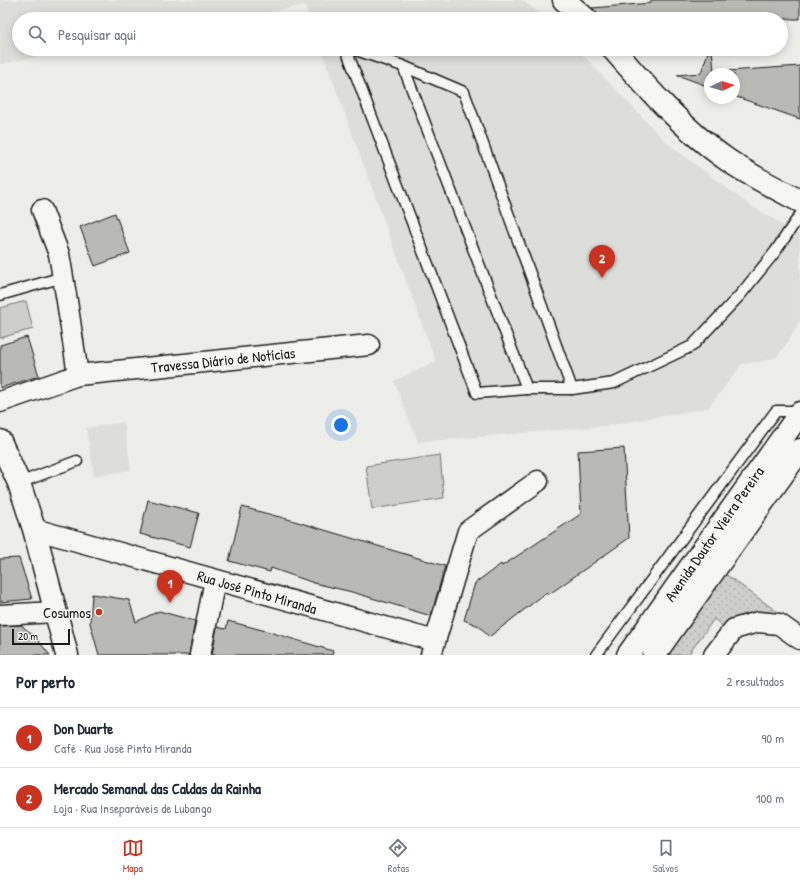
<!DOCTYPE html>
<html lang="pt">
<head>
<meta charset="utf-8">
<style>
	:root { --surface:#fff; --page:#f2f2f3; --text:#1f2937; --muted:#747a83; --line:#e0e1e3; --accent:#c8321e }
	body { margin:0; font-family:"Patrick Hand",sans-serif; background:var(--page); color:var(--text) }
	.compass { position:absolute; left:704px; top:68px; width:36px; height:36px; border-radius:50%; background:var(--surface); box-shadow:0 2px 10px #0003; rotate:86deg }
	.scale { position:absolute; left:12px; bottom:10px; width:58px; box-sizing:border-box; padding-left:4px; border:2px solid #1c1c1c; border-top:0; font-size:11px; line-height:14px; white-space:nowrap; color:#1c1c1c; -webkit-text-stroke:3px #f6f6f2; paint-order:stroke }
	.you { position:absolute; left:341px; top:425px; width:14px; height:14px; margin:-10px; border:3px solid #fff; border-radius:50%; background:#1a73e8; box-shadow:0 0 0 6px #1a73e833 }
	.badge { display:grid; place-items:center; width:26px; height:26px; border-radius:50%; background:var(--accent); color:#fff; font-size:13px; font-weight:700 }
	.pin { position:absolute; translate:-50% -33px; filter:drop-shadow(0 1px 2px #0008) }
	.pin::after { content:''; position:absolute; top:21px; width:14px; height:12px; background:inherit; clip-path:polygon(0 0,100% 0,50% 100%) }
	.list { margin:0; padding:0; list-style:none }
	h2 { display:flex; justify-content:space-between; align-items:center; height:52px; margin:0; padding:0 16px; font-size:17px }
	h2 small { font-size:13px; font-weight:400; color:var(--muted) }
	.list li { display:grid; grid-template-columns:26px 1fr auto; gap:12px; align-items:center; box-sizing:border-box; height:60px; padding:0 16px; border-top:1px solid var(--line) }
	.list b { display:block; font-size:15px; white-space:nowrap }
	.list p { margin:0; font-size:13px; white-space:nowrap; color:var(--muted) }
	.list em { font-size:13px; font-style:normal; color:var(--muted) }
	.icon { flex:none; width:22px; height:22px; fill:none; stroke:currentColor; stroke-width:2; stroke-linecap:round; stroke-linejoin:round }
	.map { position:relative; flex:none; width:800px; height:655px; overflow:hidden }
	.search { position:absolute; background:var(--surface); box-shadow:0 2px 10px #0003; left:12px; right:12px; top:12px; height:44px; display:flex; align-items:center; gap:10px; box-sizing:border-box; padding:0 14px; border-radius:22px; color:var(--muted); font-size:15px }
	.sheet { height:172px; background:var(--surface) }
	nav { display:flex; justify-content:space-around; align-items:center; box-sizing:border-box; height:56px; border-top:1px solid var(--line); background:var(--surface); font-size:11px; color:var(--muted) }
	nav a { display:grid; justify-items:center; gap:2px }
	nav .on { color:var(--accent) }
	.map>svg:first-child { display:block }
</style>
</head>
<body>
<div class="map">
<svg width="800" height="655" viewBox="0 0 800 655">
	<defs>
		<pattern id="grass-dots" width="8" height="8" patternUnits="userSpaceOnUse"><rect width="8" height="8" fill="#cececb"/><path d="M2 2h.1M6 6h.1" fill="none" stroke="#b0b0ae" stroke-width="1.8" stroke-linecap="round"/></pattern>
	</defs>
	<rect width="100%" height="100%" fill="#edede9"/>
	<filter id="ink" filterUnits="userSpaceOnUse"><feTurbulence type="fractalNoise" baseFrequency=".025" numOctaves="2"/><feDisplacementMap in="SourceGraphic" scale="8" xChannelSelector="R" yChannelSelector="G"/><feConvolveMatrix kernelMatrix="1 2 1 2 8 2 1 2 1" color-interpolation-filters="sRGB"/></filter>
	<g filter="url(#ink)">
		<!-- built -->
		<g fill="#ddddda">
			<polygon points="0,0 521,0 549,19 310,19 305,5 234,19 19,19 19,49 78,49 0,64"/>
			<polygon points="321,49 577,49 666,142 748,204 800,235 800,320 791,337 777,357 759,362 742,364 708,408 605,426 418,442 394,381 436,362"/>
			<polygon points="124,422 131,470 94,476 86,428"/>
		</g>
		<!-- grass -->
		<polygon fill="url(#grass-dots)" stroke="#757574" points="724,573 776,611 776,620 725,628 714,619 688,655 665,655"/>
		<!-- garden -->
		<g fill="#cececb" stroke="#757574">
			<polygon points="26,301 33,329 0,338 0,308"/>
			<polygon points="440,455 444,498 372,509 366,466"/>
		</g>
		<!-- building -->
		<g fill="#b9b9b6" stroke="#1c1c1c">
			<polygon points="651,0 800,0 800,19 598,19 598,15 592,8 651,3"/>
			<polygon points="709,49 712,49 714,72 800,66 800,119 734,96 734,74 710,74 710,87 677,75 701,73"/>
			<polygon points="115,213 130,253 95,266 80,227"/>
			<polygon points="27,337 39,376 0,388 0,345"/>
			<polygon points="624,448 629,538 548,595 547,592 489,637 479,626 464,620 475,583 501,564 502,566 581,514 578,451"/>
			<polygon points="148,500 199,513 190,547 140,534"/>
			<polygon points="242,507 291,520 445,566 431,616 352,592 314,583 271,568 270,572 229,561"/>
			<polygon points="19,558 32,599 0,602 0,559"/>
			<polygon points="92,594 129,600 136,622 159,611 195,621 189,655 99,655 90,623"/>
			<polygon points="228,621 266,631 333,651 332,655 212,655 217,627 226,629"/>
			<polygon points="21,625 35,637 50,655 0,655 0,626"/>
		</g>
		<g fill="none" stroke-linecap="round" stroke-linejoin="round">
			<defs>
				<g id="lane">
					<polyline points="346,49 477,393 527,389 403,66"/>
					<polyline points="353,49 403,66 464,92 572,389"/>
					<polyline points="0,295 63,277"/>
					<polyline points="527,389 572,389 614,383 692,346 741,294 775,252 800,215"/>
					<polyline points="19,483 77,461"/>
					<polyline points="596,655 776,411 800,411"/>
				</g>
				<g id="street">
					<polyline points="42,210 59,254 67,301 78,375"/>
					<polyline points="0,402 78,375 369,345"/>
					<polyline points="34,529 435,641"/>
					<polyline points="0,615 55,612"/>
					<polyline points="200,655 215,580"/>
					<polyline points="431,655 468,531 538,481"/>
					<polyline points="714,655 734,629 758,622 779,624 800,639"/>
				</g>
				<g id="secondary">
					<polyline points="564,0 586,19"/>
					<path d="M613,49C647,88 683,129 726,159C749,175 775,188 800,201"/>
					<polyline points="0,441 19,483 34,529 67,655"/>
				</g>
				<g id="primary">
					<polyline points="628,655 800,413"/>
					<polyline points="654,655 800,450"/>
				</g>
			</defs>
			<!-- lane casing -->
			<use href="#lane" stroke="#1c1c1c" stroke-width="13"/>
			<!-- street casing -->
			<use href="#street" stroke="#1c1c1c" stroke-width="23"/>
			<!-- secondary casing -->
			<use href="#secondary" stroke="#1c1c1c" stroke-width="25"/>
			<!-- primary casing -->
			<use href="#primary" stroke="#1c1c1c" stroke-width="25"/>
			<!-- lane -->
			<use href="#lane" stroke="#f6f6f2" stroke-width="10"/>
			<!-- street -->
			<use href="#street" stroke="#f6f6f2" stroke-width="20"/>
			<!-- secondary -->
			<use href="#secondary" stroke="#f6f6f2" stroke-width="22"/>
			<!-- primary -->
			<use href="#primary" stroke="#f6f6f2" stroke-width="22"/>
		</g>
	</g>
	<!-- markers -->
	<circle fill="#c8321e" stroke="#f6f6f2" stroke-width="1.5" cx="99" cy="612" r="4"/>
	<g text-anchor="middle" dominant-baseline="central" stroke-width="3.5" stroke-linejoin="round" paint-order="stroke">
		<!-- street labels -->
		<g font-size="15" fill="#1c1c1c" stroke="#f6f6f2">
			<text transform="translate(223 360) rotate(-6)">Travessa Diário de Notícias</text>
			<text transform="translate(714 534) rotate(-55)">Avenida Doutor Vieira Pereira</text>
			<text transform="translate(257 592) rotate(16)">Rua José Pinto Miranda</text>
		</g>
		<!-- poi labels -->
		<g font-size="15" fill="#1c1c1c" stroke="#f6f6f2" text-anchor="end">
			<text x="91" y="612">Cosumos</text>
		</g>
	</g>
</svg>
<svg class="compass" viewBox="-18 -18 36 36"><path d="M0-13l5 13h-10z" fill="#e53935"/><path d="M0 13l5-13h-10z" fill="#747a83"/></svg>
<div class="scale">20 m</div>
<div class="you"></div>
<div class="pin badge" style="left:170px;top:603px">1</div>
<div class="pin badge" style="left:602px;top:278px">2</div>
<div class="search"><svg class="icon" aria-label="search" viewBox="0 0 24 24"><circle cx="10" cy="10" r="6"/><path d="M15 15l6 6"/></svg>Pesquisar aqui</div>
</div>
<section class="sheet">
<h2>Por perto<small>2 resultados</small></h2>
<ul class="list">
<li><span class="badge">1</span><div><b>Don Duarte</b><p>Café · Rua José Pinto Miranda</p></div><em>90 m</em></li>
<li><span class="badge">2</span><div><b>Mercado Semanal das Caldas da Rainha</b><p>Loja · Rua Inseparáveis de Lubango</p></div><em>100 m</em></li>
</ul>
</section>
<nav>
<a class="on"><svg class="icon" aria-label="map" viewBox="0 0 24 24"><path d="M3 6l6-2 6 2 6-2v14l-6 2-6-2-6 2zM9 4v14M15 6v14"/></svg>Mapa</a>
<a><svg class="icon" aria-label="directions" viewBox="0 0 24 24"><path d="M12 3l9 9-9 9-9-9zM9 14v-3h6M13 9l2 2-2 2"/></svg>Rotas</a>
<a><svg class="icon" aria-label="saved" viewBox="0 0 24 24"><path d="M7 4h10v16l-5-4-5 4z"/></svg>Salvos</a>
</nav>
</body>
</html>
